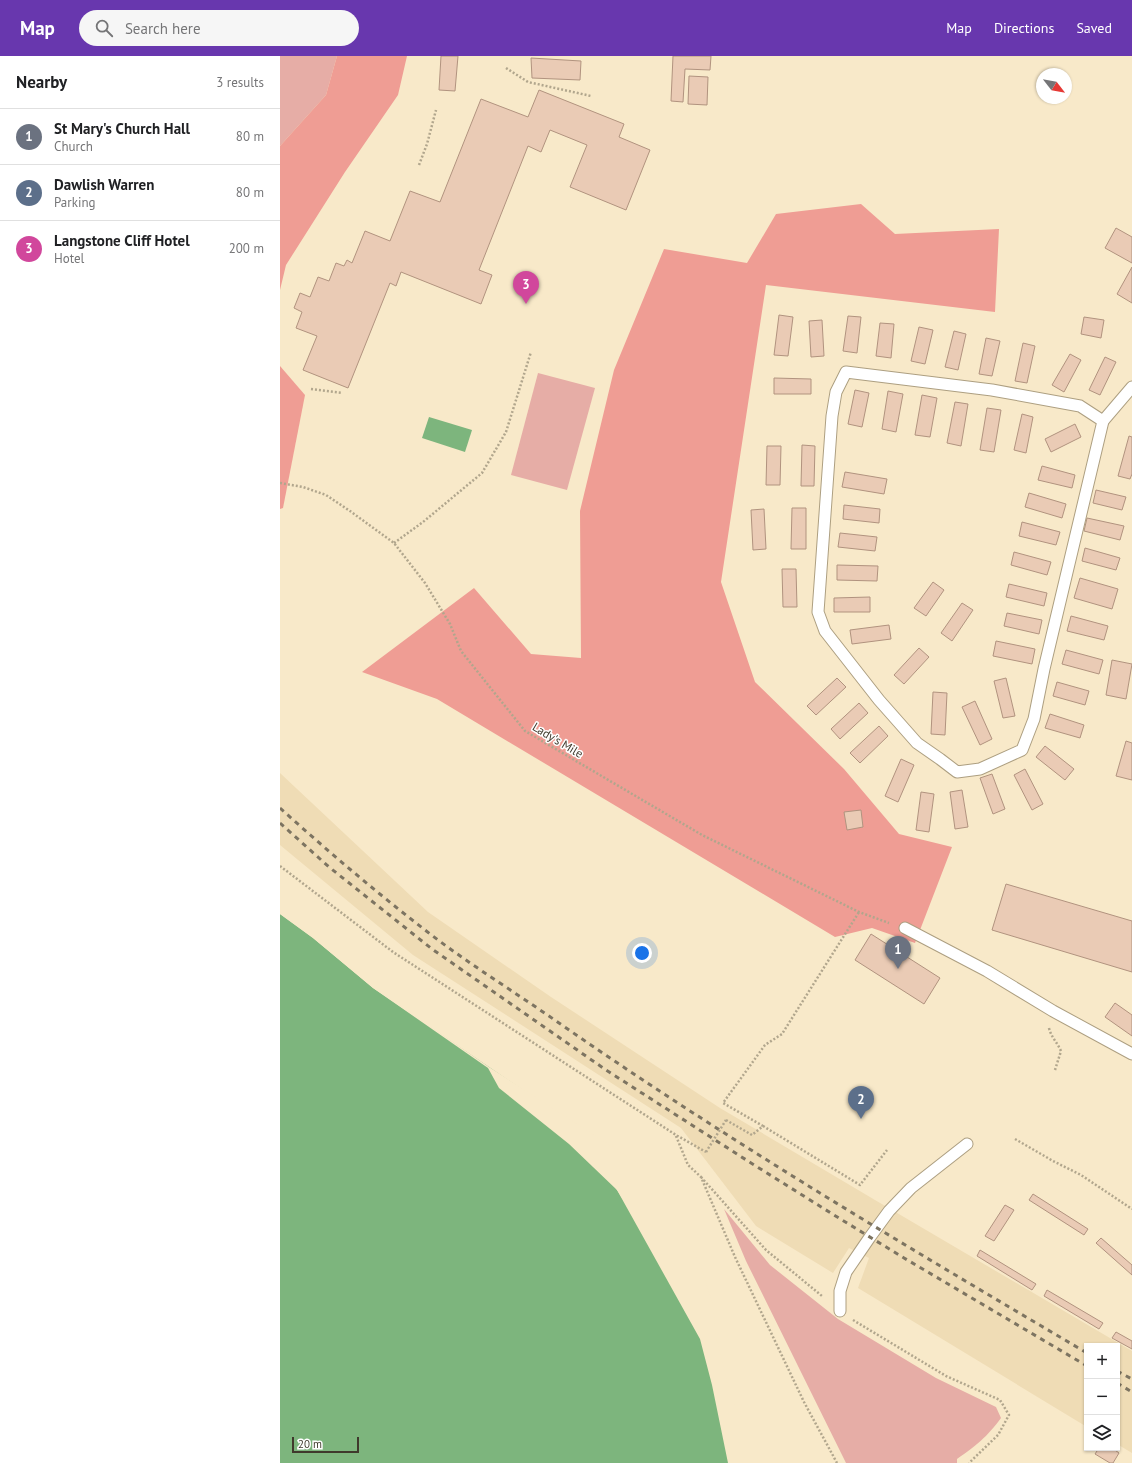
<!DOCTYPE html>
<html lang="en">
<head>
<meta charset="utf-8">
<style>
	:root { --surface:#fff; --page:#f6f6f6; --text:#202124; --muted:#757577; --line:#e0e0e0; --accent:#6837ae }
	body { margin:0; font-family:"PT Sans",sans-serif; background:var(--page); color:var(--text) }
	.controls { position:absolute; right:12px; bottom:12px; display:grid; overflow:hidden; border-radius:0px; box-shadow:0 1px 3px #0004 }
	.controls button { width:36px; height:36px; display:grid; place-items:center; padding:0; border:0; border-bottom:1px solid var(--line); background:var(--surface); color:var(--text); font:20px sans-serif }
	.compass { position:absolute; left:756px; top:12px; width:36px; height:36px; border-radius:50%; background:var(--surface); box-shadow:0 1px 3px #0004; rotate:121deg }
	.scale { position:absolute; left:12px; bottom:10px; width:67px; box-sizing:border-box; padding-left:4px; border:2px solid #3f392c; border-top:0; font-size:11px; line-height:14px; white-space:nowrap; color:#3f392c; -webkit-text-stroke:3px #fff; paint-order:stroke }
	.you { position:absolute; left:362px; top:897px; width:14px; height:14px; margin:-10px; border:3px solid #fff; border-radius:50%; background:#1a73e8; box-shadow:0 0 0 6px #1a73e833 }
	.badge { display:grid; place-items:center; width:26px; height:26px; border-radius:50%; background:var(--accent); color:#fff; font-size:13px; font-weight:700 }
	.pin { position:absolute; translate:-50% -33px; filter:drop-shadow(0 1px 2px #0008) }
	.pin::after { content:''; position:absolute; top:21px; width:14px; height:12px; background:inherit; clip-path:polygon(0 0,100% 0,50% 100%) }
	.list { margin:0; padding:0; list-style:none }
	h2 { display:flex; justify-content:space-between; align-items:center; height:52px; margin:0; padding:0 16px; font-size:17px }
	h2 small { font-size:13px; font-weight:400; color:var(--muted) }
	.list li { display:grid; grid-template-columns:26px 1fr auto; gap:12px; align-items:center; box-sizing:border-box; height:56px; padding:0 16px; border-top:1px solid var(--line) }
	.list b { display:block; font-size:15px; white-space:nowrap }
	.list p { margin:0; font-size:13px; white-space:nowrap; color:var(--muted) }
	.list em { font-size:13px; font-style:normal; color:var(--muted) }
	.icon { flex:none; width:22px; height:22px; fill:none; stroke:currentColor; stroke-width:2; stroke-linecap:round; stroke-linejoin:round }
	.map { position:relative; flex:none; width:852px; height:1407px; overflow:hidden }
	header { display:flex; align-items:center; gap:24px; box-sizing:border-box; height:56px; padding:0 20px; background:var(--accent); color:#fff }
	header strong { font-size:19px }
	nav { display:flex; gap:22px; margin-inline-start:auto; font-size:14px }
	.search { width:280px; height:36px; background:var(--page); display:flex; align-items:center; gap:10px; box-sizing:border-box; padding:0 14px; border-radius:22px; color:var(--muted); font-size:15px }
	main { display:flex }
	aside { flex:1; background:var(--surface) }
	.map>svg:first-child { display:block }
</style>
</head>
<body>
<header>
<strong>Map</strong>
<div class="search"><svg class="icon" aria-label="search" viewBox="0 0 24 24"><circle cx="10" cy="10" r="6"/><path d="M15 15l6 6"/></svg>Search here</div>
<nav><a>Map</a><a>Directions</a><a>Saved</a></nav>
</header>
<main>
<aside>
<h2>Nearby<small>3 results</small></h2>
<ul class="list">
<li><span class="badge" style="background:#6b7280">1</span><div><b>St Mary's Church Hall</b><p>Church</p></div><em>80 m</em></li>
<li><span class="badge" style="background:#5c6f8a">2</span><div><b>Dawlish Warren</b><p>Parking</p></div><em>80 m</em></li>
<li><span class="badge" style="background:#d1479c">3</span><div><b>Langstone Cliff Hotel</b><p>Hotel</p></div><em>200 m</em></li>
</ul>
</aside>
<div class="map">
<svg width="852" height="1407" viewBox="0 0 852 1407">
	<rect width="100%" height="100%" fill="#f8e9c9"/>
	<!-- built -->
	<polygon fill="#efdcb5" points="0,717 148,856 271,941 440,1052 595,1144 852,1295 852,1397 837,1388 837,1290 807,1290 807,1371 578,1232 589,1202 569,1192 553,1217 476,1170 401,1072 133,899 0,789"/>
	<!-- green -->
	<g fill="#e6ada6">
		<polygon points="0,0 57,0 46,39 0,90"/>
		<polygon points="258,317 315,332 287,434 231,419"/>
		<path d="M444,1153L490,1209L558,1263L656,1322L716,1351L721,1362C707,1381 696,1390 677,1403V1407H566L466,1205Z"/>
	</g>
	<!-- forest -->
	<g fill="#ef9d94">
		<polygon points="57,0 127,0 118,39 65,116 6,209 0,234 0,90 46,39"/>
		<polygon points="581,148 615,178 719,173 715,256 486,229 441,526 475,626 564,713 619,778 672,791 635,887 592,872 555,881 157,643 82,616 194,532 251,598 301,602 300,455 334,314 384,193 467,207 496,158"/>
		<polygon points="0,310 25,339 3,452 0,453"/>
	</g>
	<!-- water -->
	<g fill="#7db57d">
		<polygon points="149,361 192,374 185,396 142,382"/>
		<polygon points="0,858 33,882 93,932 296,1070 435,1287 449,1343 486,1407 0,1407"/>
	</g>
	<!-- pier -->
	<polygon fill="#f8e9c9" points="0,856 34,881 94,931 209,1011 359,1108 385,1138 420,1209 432,1245 437,1286 451,1342 488,1407 448,1407 432,1329 420,1283 337,1134 289,1088 219,1032 208,1012 93,932 33,882 0,858"/>
	<!-- building -->
	<g fill="#eacbb5" stroke="#b1937f">
		<polygon points="161,0 178,0 175,35 159,34"/>
		<polygon points="393,0 431,0 430,14 405,13 403,46 391,45"/>
		<polygon points="251,2 301,5 300,24 252,22"/>
		<polygon points="409,20 428,21 427,49 408,48"/>
		<polygon points="259,34 344,68 339,81 370,94 346,154 290,131 307,89 270,74 261,96 248,90 199,214 212,219 201,248 121,216 116,230 110,227 68,332 23,314 37,280 16,272 22,256 14,252 20,237 30,241 38,221 49,225 56,207 64,210 67,204 72,207 85,175 110,185 130,135 160,146 201,43 248,61"/>
		<polygon points="836,172 852,181 852,207 825,192"/>
		<polygon points="852,211 852,247 837,238"/>
		<polygon points="499,259 513,261 508,300 494,299"/>
		<polygon points="568,260 581,261 577,297 563,295"/>
		<polygon points="804,261 824,264 821,282 801,278"/>
		<polygon points="542,264 544,300 531,301 529,265"/>
		<polygon points="600,267 614,268 611,302 596,300"/>
		<polygon points="639,271 653,274 645,308 631,305"/>
		<polygon points="674,275 686,278 678,314 665,311"/>
		<polygon points="706,282 720,285 712,320 699,318"/>
		<polygon points="743,287 755,290 747,327 735,325"/>
		<polygon points="790,298 801,304 784,336 772,329"/>
		<polygon points="825,301 836,306 820,339 809,334"/>
		<polygon points="494,322 531,323 531,338 494,338"/>
		<polygon points="575,334 589,337 582,371 568,368"/>
		<polygon points="608,335 623,338 616,376 602,373"/>
		<polygon points="642,339 657,342 650,381 635,379"/>
		<polygon points="675,346 688,348 681,390 667,387"/>
		<polygon points="707,352 721,354 714,396 700,394"/>
		<polygon points="742,358 753,361 746,397 734,394"/>
		<polygon points="795,368 801,381 771,396 765,383"/>
		<polygon points="849,380 852,381 852,418 850,423 838,420"/>
		<polygon points="522,389 535,390 534,430 521,430"/>
		<polygon points="487,390 501,390 500,429 486,429"/>
		<polygon points="762,410 795,419 792,432 758,424"/>
		<polygon points="565,416 607,423 604,438 562,431"/>
		<polygon points="816,434 846,441 842,454 813,447"/>
		<polygon points="749,437 786,448 782,462 745,451"/>
		<polygon points="564,449 600,453 599,467 563,463"/>
		<polygon points="512,452 526,452 526,493 511,493"/>
		<polygon points="484,453 486,493 473,494 471,454"/>
		<polygon points="807,462 844,470 840,484 804,475"/>
		<polygon points="742,466 780,476 776,489 739,480"/>
		<polygon points="560,477 597,481 595,495 558,491"/>
		<polygon points="805,492 840,502 836,514 802,505"/>
		<polygon points="734,496 771,506 767,519 731,509"/>
		<polygon points="557,509 598,510 597,525 557,524"/>
		<polygon points="502,513 516,513 517,551 503,551"/>
		<polygon points="800,522 838,533 832,553 794,542"/>
		<polygon points="653,526 664,534 646,560 634,552"/>
		<polygon points="729,528 767,537 764,550 726,541"/>
		<polygon points="590,541 590,556 554,556 554,542"/>
		<polygon points="682,547 693,554 672,585 661,577"/>
		<polygon points="727,557 762,564 759,578 724,570"/>
		<polygon points="791,560 828,570 824,584 787,575"/>
		<polygon points="609,569 611,583 572,588 570,574"/>
		<polygon points="716,585 755,593 752,608 713,600"/>
		<polygon points="639,592 649,601 624,628 614,619"/>
		<polygon points="786,594 823,604 819,618 782,608"/>
		<polygon points="832,604 852,608 846,643 826,639"/>
		<polygon points="557,622 566,631 536,659 527,650"/>
		<polygon points="726,622 735,660 723,662 714,625"/>
		<polygon points="777,626 809,635 805,649 773,640"/>
		<polygon points="653,636 667,637 665,679 651,678"/>
		<polygon points="695,645 712,683 700,689 682,651"/>
		<polygon points="579,647 588,657 560,683 551,673"/>
		<polygon points="770,658 804,669 800,682 765,672"/>
		<polygon points="599,670 608,680 580,707 570,697"/>
		<polygon points="846,685 852,687 852,724 836,720"/>
		<polygon points="765,690 794,713 785,724 756,701"/>
		<polygon points="621,703 634,709 618,746 605,740"/>
		<polygon points="745,713 763,748 752,754 734,719"/>
		<polygon points="712,718 725,753 713,758 700,722"/>
		<polygon points="682,734 688,771 675,773 670,736"/>
		<polygon points="641,736 654,738 649,776 636,774"/>
		<polygon points="581,754 583,771 567,774 564,756"/>
		<polygon points="726,828 852,865 852,916 712,874"/>
		<polygon points="591,878 660,922 644,948 575,904"/>
		<polygon points="835,947 852,959 852,980 825,961"/>
		<polygon points="753,1138 808,1173 804,1179 749,1144"/>
		<polygon points="725,1149 734,1154 714,1185 705,1180"/>
		<polygon points="821,1182 852,1209 852,1219 816,1187"/>
		<polygon points="700,1194 756,1228 752,1234 697,1200"/>
		<polygon points="767,1234 823,1267 819,1273 764,1240"/>
		<polygon points="836,1276 852,1285 852,1293 832,1282"/>
		<polygon points="819,1392 832,1392 839,1397 833,1407 830,1407 815,1398"/>
	</g>
	<g fill="none" stroke-linecap="round" stroke-linejoin="round">
		<defs>
			<g id="service">
				<polygon points="566,316 712,334 800,350 823,365 764,613 754,663 742,694 700,713 677,716 660,703 637,687 599,644 545,575 538,556 552,360 556,336"/>
				<polyline points="823,365 852,331"/>
				<polyline points="625,872 707,915 773,955 852,998"/>
				<polyline points="560,1255 560,1235 566,1216 590,1181 609,1155 631,1132 687,1088"/>
			</g>
		</defs>
		<!-- service casing -->
		<use href="#service" stroke="#ad9f81" stroke-width="13"/>
		<!-- path -->
		<g stroke="#b1a68d" stroke-width="2.5" stroke-dasharray="2 2" stroke-linecap="butt">
			<polyline points="226,12 248,26 311,40"/>
			<polyline points="139,109 147,88 156,54"/>
			<polyline points="31,333 62,337"/>
			<polyline points="0,427 23,431 46,439 70,455 114,487 145,527 170,568 181,595 245,675 422,779 579,856 609,867"/>
			<polyline points="114,487 143,466 202,417 226,376 251,296"/>
			<polyline points="0,810 113,896 396,1079 426,1096"/>
			<path d="M769,972C771,981 777,986 781,995L775,1014"/>
			<polyline points="446,1064 472,1079 483,1070 443,1047 485,989 502,978 579,856"/>
			<polyline points="483,1070 580,1129 607,1094"/>
			<polyline points="396,1080 408,1109 421,1121 455,1201 524,1346 557,1407"/>
			<polyline points="735,1083 773,1105 801,1119 852,1153"/>
			<polyline points="421,1121 486,1194 542,1240"/>
			<polyline points="573,1264 666,1320 720,1344 729,1359 718,1379 689,1407"/>
		</g>
		<!-- service -->
		<use href="#service" stroke="#fff" stroke-width="11"/>
		<!-- rail -->
		<g stroke="#7d7461" stroke-width="3" stroke-dasharray="5 5" stroke-linecap="butt">
			<path d="M0,752C51,798 103,842 158,884C197,913 239,939 279,967C450,1086 629,1192 807,1297"/>
			<polyline points="0,767 49,811 152,893 326,1014 471,1107 554,1159 624,1202 807,1310"/>
			<polyline points="837,1315 852,1323"/>
			<polyline points="837,1327 852,1336"/>
		</g>
		<!-- path-bridge -->
		<polyline stroke="#b1a68d" stroke-width="2.5" stroke-dasharray="2 2" stroke-linecap="butt" points="426,1096 446,1064"/>
	</g>
	<g text-anchor="middle" dominant-baseline="central" stroke-width="3" stroke-linejoin="round" paint-order="stroke">
		<!-- street labels -->
		<g font-size="12" fill="#3f392c" stroke="#fff">
			<text transform="translate(278 684) rotate(31)">Lady's Mile</text>
		</g>
	</g>
</svg>
<div class="controls">
<button>+</button>
<button>−</button>
<button><svg class="icon" aria-label="layers" viewBox="0 0 24 24"><path d="M12 4l9 5-9 5-9-5zM3 14l9 5 9-5"/></svg></button>
</div>
<svg class="compass" viewBox="-18 -18 36 36"><path d="M0-13l5 13h-10z" fill="#e53935"/><path d="M0 13l5-13h-10z" fill="#757577"/></svg>
<div class="scale">20 m</div>
<div class="you"></div>
<div class="pin badge" style="left:618px;top:913px;background:#6b7280">1</div>
<div class="pin badge" style="left:581px;top:1063px;background:#5c6f8a">2</div>
<div class="pin badge" style="left:246px;top:248px;background:#d1479c">3</div>
</div>
</main>
</body>
</html>
